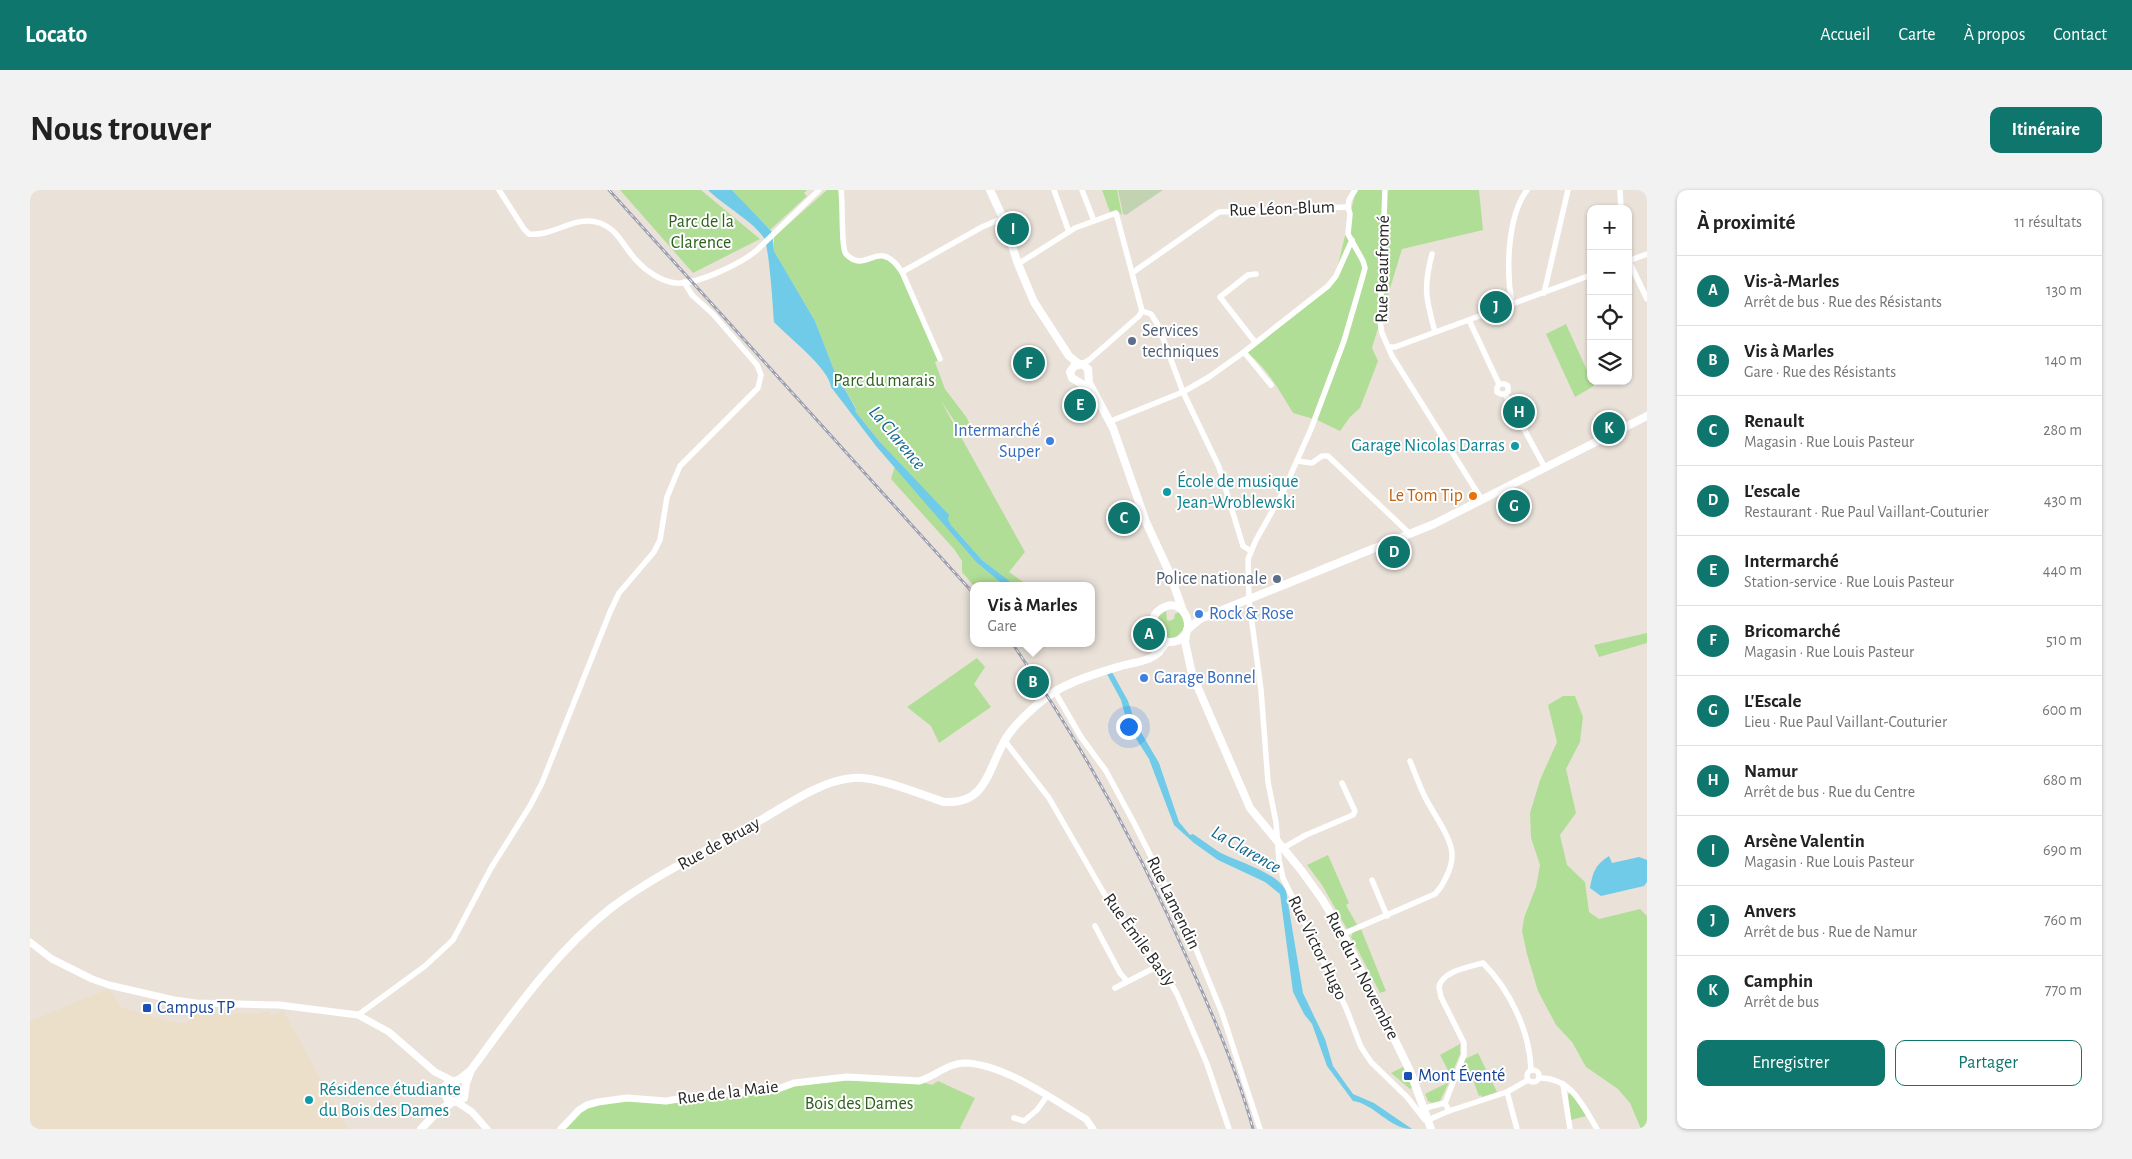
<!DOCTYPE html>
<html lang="fr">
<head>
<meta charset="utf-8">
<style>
	:root { --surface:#fff; --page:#f2f2f2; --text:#222; --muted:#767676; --line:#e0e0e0; --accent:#0f766e }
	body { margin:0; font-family:"Alegreya Sans",sans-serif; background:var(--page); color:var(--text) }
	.controls { position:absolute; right:15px; top:15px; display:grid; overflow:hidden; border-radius:10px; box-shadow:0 1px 4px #0004 }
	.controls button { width:45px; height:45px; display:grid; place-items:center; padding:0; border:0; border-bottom:1px solid var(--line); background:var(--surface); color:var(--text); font:25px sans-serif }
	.you { position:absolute; left:1098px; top:536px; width:18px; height:18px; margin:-12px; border:4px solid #fff; border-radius:50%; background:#1a73e8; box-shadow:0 0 0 8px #1a73e833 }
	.badge { display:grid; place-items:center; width:32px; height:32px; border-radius:50%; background:var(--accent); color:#fff; font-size:16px; font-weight:700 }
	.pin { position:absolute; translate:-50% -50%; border:2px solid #fff; box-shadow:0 1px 5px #0006 }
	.popup { position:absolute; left:940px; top:392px; width:125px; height:65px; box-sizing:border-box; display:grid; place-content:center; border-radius:10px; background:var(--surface); filter:drop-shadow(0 1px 4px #0005); font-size:16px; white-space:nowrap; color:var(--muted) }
	.popup b { font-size:19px; color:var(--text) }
	.popup::after { content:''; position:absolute; left:50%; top:100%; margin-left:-10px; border:10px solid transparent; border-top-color:var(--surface) }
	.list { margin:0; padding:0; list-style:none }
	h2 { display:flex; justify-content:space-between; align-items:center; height:65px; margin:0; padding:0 20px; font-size:21px }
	h2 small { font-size:16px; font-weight:400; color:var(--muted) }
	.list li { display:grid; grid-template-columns:32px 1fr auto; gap:15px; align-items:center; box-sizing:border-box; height:70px; padding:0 20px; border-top:1px solid var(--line) }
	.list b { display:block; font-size:19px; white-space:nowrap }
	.list p { margin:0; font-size:16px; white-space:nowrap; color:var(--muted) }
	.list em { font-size:16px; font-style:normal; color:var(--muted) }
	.actions { display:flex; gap:10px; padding:15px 20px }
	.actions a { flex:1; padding:11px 0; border:1px solid var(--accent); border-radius:10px; text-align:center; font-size:18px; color:var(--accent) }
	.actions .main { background:var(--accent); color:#fff }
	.icon { flex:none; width:28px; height:28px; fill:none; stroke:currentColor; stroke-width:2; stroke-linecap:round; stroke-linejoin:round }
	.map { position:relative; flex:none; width:1617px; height:939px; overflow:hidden; border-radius:10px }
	header { display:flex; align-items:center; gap:30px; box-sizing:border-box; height:70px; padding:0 25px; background:var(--accent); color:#fff }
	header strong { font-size:24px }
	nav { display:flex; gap:28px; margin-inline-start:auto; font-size:18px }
	.intro { display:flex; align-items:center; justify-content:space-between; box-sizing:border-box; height:120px; padding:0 30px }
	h1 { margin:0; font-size:35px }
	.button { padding:12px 22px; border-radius:10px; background:var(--accent); color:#fff; font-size:18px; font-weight:700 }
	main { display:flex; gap:30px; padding:0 30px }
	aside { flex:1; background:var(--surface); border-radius:10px; box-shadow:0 1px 4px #0004 }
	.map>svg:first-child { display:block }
</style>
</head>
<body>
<header>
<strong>Locato</strong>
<nav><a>Accueil</a><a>Carte</a><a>À propos</a><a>Contact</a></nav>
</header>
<div class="intro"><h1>Nous trouver</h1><a class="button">Itinéraire</a></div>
<main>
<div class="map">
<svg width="1617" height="939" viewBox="0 0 1617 939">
	<rect width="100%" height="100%" fill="#eae2d9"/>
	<!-- education -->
	<polygon fill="#ebdfc9" points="78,799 81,801 92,818 148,833 156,833 165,822 229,824 238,821 242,826 253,820 318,939 0,939 0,831"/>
	<!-- green -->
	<g fill="#b1de97">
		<polygon points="590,0 671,0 730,49 663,83"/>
		<polygon points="702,0 777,0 774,3 777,6 740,40"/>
		<polygon points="797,0 811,0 812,56 824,70 853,65 864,71 910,169 905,172 915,199 937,228 941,238 931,241 911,211 995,362 979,382 999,396 986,396 952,370 921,335 894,300 849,251 825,221 826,218 804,180 785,131 744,61 744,47"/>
		<polygon points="1072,0 1087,0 1092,25 1086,20 1080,22"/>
		<path d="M1326,0H1449L1453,40L1372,59L1342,158L1348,171L1330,218L1320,227L1310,241L1287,230L1263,223C1250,201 1234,173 1213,160L1301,91L1306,83Z"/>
		<polygon points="1536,134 1564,196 1545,207 1516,144"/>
		<polygon points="865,276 947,373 975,396 944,396 932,382 932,371 924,359 861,289"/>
		<polygon points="1136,420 1137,430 1139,431 1144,429 1145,424 1149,422 1154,430 1154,439 1145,448 1136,448 1126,438 1129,425"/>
		<polygon points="1617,443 1617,453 1569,467 1564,455"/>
		<polygon points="947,468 955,477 944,494 961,517 909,553 901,536 877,517"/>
		<polygon points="1533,506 1545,506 1553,527 1550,552 1536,579 1546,623 1530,645 1537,675 1555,692 1559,722 1569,729 1610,719 1617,726 1617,939 1611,939 1600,913 1588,899 1556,877 1542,852 1526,835 1508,801 1497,764 1492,741 1494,728 1506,697 1510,675 1501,648 1500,623 1510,590 1527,552 1518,515"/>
		<polygon points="1298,665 1319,713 1316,715 1327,735 1317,739 1292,695 1277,675"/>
		<polygon points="1331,739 1356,801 1350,803 1321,747 1323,742"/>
		<polygon points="1430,854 1430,864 1421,886 1410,865"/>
		<polygon points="1448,863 1467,902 1452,907 1451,905 1449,906 1442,887 1431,880 1435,869"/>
		<polygon points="1373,877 1382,898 1380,899 1361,883"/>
		<polygon points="817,887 889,891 902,895 908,891 945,908 930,938 931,939 531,939 542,926 568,912 721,902 764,893"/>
		<polygon points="1419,892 1410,911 1402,913 1398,911 1395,904"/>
		<polygon points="1540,902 1542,903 1556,926 1541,930 1538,905"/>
	</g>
	<!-- cemetery -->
	<polygon fill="#c2d3b1" points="1088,0 1133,0 1096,25 1093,24"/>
	<!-- water -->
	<g fill="#6fcbe8">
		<path d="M678,0H702L742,42L744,61L785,131L804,180L826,219L825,221L849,251L919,325L918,330L921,335L952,370L986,396H975L947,373L846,256L801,197C799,178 758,147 744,132C743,118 739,56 734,48C724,32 693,15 678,0Z"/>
		<path d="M1082,482L1098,511L1105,532L1129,573L1149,632L1160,645L1163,644C1172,650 1180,656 1189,662C1208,672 1247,682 1256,701L1273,803L1295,849L1303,876L1323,904L1344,913L1382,939C1359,939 1345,914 1323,911L1297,876L1282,834L1274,824L1263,802L1250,704L1235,692L1188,670L1164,653L1144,635L1119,569L1098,536L1091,510L1077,484Z"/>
		<path d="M1579,666L1582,673L1609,667L1617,670V692L1614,696L1571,706L1560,698C1563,682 1565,675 1579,666Z"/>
	</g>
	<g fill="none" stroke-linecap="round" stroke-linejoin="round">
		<!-- minor -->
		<g stroke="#fff" stroke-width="5.5">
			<path d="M469,0L494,39L499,44C524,47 545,24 570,33C589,40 594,58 607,71C616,81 632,92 646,93C667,95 712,73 727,60L789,0"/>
			<path d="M811,0C813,13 811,59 816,64C837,86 848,45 872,82L910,169"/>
			<polyline points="1024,0 1039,42"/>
			<polyline points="1052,0 1064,31"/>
			<polyline points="1325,0 1319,10 1318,17 1320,24 1318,44 1333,71 1335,78 1332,89 1314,151 1281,239 1253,302 1226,350 1218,369 1219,410 1231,500 1238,592 1246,632 1249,670 1253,688 1316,818 1331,857 1341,872 1377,907 1395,930 1398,930 1419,921 1477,902 1498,890"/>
			<polyline points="1355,0 1350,132 1352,143 1362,166 1452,310"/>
			<polyline points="1590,0 1591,19"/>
			<path d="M1402,64C1393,98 1396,109 1405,142"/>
			<polyline points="1598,69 1617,109"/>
			<polyline points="1598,71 1617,64"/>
			<polyline points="988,74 1045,38 1086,23 1102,83"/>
			<polyline points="872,82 952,37 973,28"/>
			<polyline points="1514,103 1538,0"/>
			<path d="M1482,114C1476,81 1477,27 1497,0"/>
			<polyline points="1112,121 1121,124 1128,135 1153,202 1189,277 1213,356 1221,361"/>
			<polyline points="1439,130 1469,194"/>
			<polyline points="1225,152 1190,107 1218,85 1226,84"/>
			<polyline points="1359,157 1365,157 1561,85"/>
			<polyline points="1214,162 1241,195"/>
			<polyline points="1052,174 1059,170 1109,126 1112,121 1102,83 1189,22 1318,17"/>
			<polyline points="1469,194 1475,194 1478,196 1478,202 1475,204"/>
			<polyline points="1469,194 1467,198 1467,202 1471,204 1475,204"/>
			<polyline points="1475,204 1514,276"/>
			<polyline points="1081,231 1153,202 1179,187 1214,162 1298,96 1306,86 1322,50"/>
			<polyline points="1267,271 1282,273 1292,266 1298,266 1380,344"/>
			<polyline points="1025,502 1051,547 1076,581 1104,633 1159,742 1192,823 1230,939"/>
			<polyline points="974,550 1019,608 1083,719 1102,745 1130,775 1147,804 1177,874 1199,939"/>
			<polyline points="1253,658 1276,645 1323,625 1325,621 1312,593"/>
			<polyline points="1342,690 1357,726"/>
			<polyline points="1065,736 1090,783 1097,791"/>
			<path d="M1313,744L1405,704C1413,696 1422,678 1422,666C1423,649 1402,622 1395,607C1389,595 1385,583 1380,571"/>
			<polyline points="1085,798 1130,775"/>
			<polyline points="328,825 395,776 423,750 461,678 500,616 512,593 580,422 589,403 624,362 630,350 637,307 650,276 728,198 731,185 727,175 683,124 662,105 654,92"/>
			<circle cx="1503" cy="886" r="6"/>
			<path d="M1509,888C1541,887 1553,916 1567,939"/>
			<polyline points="1533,894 1540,939"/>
			<polyline points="1477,902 1487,939"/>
			<polyline points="1395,918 1415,913"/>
			<path d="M1419,921L1415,913L1434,865V853L1411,807L1409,797C1412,781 1439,777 1453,773C1480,800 1500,842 1501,880"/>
			<polyline points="984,928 994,931 1007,920 1017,906"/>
		</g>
		<!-- tertiary -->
		<g stroke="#fff" stroke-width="7">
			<polyline points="0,752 22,769 62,789 79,795 144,810 166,813 249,815 328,825 359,842 405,882 423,891"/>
			<polyline points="427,912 442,922 457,939"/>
			<path d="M531,939L549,920L557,915L568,912L597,908L636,911L673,905L745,900L764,893L817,887L889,891C904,887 918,873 935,873C974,874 1022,909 1056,929L1063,939"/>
		</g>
		<!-- secondary -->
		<g stroke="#fff" stroke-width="8">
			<polyline points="960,0 973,28 988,74 1004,112 1039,166 1049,174"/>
			<polyline points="1062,200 1042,188 1040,182 1044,176 1052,174 1058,179 1059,193 1083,238 1116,332 1140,384 1153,421"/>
			<polyline points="1157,440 1170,429 1404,334 1617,226"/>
			<polyline points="1156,444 1155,452 1162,484 1220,618 1271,680 1292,709 1313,744 1381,883 1401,939"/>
			<path d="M1126,445L1137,452C1173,454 1157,401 1131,419C1126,422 1123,426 1123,432C1122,437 1127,454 1129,462"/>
			<path d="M441,880L430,889L416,895L414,902L418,910L427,912L434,908L436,893L441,880C483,823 524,763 581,718C625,685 677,661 724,634C752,618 791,590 823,588C848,586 889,604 914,612C957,614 957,581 975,550C983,536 996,525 1008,514C1029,494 1064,484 1091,476C1102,473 1115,472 1124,466C1129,463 1133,456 1137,452"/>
			<polyline points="391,939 408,921 423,912"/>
		</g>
		<defs>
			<g id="rail">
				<polyline points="579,0 944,404"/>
				<path d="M982,453C1052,554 1112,664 1161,777C1185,829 1208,883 1223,939"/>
			</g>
		</defs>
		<!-- rail casing -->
		<use href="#rail" stroke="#9da0b1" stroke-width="3"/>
		<!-- rail -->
		<use href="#rail" stroke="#fff" stroke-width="1" stroke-dasharray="4" stroke-linecap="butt"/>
	</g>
	<!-- markers -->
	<g fill="#5c6f8a" stroke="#fff" stroke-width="2">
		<circle cx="1102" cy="151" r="5"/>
		<circle cx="1247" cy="389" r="5"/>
	</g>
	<g fill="#3f7fe0" stroke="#fff" stroke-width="2">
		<circle cx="1020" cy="251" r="5"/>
		<circle cx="1169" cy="424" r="5"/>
		<circle cx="1114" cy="488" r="5"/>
	</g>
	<g fill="#0f9aa8" stroke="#fff" stroke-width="2">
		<circle cx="1485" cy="256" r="5"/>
		<circle cx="1137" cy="302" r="5"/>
		<circle cx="279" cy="910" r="5"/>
	</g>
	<circle fill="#e8710a" stroke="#fff" stroke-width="2" cx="1443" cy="306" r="5"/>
	<g fill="#1a4fb4" stroke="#fff" stroke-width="2">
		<rect x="112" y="813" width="10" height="10" rx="2.5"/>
		<rect x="1373" y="881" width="10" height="10" rx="2.5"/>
	</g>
	<g text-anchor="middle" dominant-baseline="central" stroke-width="4" stroke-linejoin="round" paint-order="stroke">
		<!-- street labels -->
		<g font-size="18" fill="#272727" stroke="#fff">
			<text transform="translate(1252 19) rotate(-2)">Rue Léon-Blum</text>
			<text transform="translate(1353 79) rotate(-89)">Rue Beaufromé</text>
			<text transform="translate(689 654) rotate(-29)">Rue de Bruay</text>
			<text transform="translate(1143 713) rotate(64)">Rue Lamendin</text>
			<text transform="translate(1109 750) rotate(54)">Rue Émile Basly</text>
			<text transform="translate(1287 758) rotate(64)">Rue Victor Hugo</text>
			<text transform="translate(1332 786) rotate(63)">Rue du 11 Novembre</text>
			<text transform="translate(698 903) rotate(-7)">Rue de la Maie</text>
		</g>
		<!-- park labels -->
		<g font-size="18" fill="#2c601c" stroke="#fff">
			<text x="671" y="32">Parc de la<tspan x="671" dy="21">Clarence</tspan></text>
			<text x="854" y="191">Parc du marais</text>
			<text x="829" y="914">Bois des Dames</text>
		</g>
		<!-- service labels -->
		<g font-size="18" fill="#4e5e75" stroke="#fff" text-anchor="start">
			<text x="1112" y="141">Services<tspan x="1112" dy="21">techniques</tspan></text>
			<text x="1237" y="389" text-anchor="end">Police nationale</text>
		</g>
		<!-- shop labels -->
		<g font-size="18" fill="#366cbe" stroke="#fff" text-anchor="start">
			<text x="1010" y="241" text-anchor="end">Intermarché<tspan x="1010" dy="21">Super</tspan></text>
			<text x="1179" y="424">Rock &amp; Rose</text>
			<text x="1124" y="488">Garage Bonnel</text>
		</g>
		<!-- culture labels -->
		<g font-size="18" fill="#0d838f" stroke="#fff" text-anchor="start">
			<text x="1475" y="256" text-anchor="end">Garage Nicolas Darras</text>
			<text x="1147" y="292">École de musique<tspan x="1147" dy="21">Jean-Wroblewski</tspan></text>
			<text x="289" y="900">Résidence étudiante<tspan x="289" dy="21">du Bois des Dames</tspan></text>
		</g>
		<!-- food labels -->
		<g font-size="18" fill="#c56008" stroke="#fff" text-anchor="end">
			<text x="1433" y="306">Le Tom Tip</text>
		</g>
		<!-- transit labels -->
		<g font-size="18" fill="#164399" stroke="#fff" text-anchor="start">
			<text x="127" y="818">Campus TP</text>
			<text x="1388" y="886">Mont Éventé</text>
		</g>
		<!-- water labels -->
		<g font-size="19" font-style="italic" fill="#136890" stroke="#fff">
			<text transform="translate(867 248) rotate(50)">La Clarence</text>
			<text transform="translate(1216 660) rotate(30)">La Clarence</text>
		</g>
	</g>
</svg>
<div class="controls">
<button>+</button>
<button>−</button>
<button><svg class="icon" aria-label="locate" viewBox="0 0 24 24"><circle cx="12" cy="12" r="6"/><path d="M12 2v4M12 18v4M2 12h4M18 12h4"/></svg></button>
<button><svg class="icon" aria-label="layers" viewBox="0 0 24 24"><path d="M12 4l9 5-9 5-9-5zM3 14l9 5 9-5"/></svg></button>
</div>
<div class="you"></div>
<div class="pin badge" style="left:1119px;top:444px">A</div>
<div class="pin badge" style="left:1003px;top:492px">B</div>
<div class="popup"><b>Vis à Marles</b>Gare</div>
<div class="pin badge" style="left:1094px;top:328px">C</div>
<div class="pin badge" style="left:1364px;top:362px">D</div>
<div class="pin badge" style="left:1050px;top:215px">E</div>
<div class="pin badge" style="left:999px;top:173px">F</div>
<div class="pin badge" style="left:1484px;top:316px">G</div>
<div class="pin badge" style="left:1489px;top:222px">H</div>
<div class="pin badge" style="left:983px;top:39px">I</div>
<div class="pin badge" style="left:1466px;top:117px">J</div>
<div class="pin badge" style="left:1579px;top:238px">K</div>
</div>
<aside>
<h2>À proximité<small>11 résultats</small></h2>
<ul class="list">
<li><span class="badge">A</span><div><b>Vis-à-Marles</b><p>Arrêt de bus · Rue des Résistants</p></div><em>130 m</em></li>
<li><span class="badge">B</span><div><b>Vis à Marles</b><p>Gare · Rue des Résistants</p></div><em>140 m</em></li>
<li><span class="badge">C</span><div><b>Renault</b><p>Magasin · Rue Louis Pasteur</p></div><em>280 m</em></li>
<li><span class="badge">D</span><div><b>L'escale</b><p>Restaurant · Rue Paul Vaillant-Couturier</p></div><em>430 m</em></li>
<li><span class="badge">E</span><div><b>Intermarché</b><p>Station-service · Rue Louis Pasteur</p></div><em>440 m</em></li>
<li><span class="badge">F</span><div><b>Bricomarché</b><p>Magasin · Rue Louis Pasteur</p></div><em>510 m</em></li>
<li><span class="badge">G</span><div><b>L'Escale</b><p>Lieu · Rue Paul Vaillant-Couturier</p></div><em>600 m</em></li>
<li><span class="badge">H</span><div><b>Namur</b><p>Arrêt de bus · Rue du Centre</p></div><em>680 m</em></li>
<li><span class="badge">I</span><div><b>Arsène Valentin</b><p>Magasin · Rue Louis Pasteur</p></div><em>690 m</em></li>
<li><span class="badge">J</span><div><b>Anvers</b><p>Arrêt de bus · Rue de Namur</p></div><em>760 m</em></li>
<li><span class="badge">K</span><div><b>Camphin</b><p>Arrêt de bus</p></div><em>770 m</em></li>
</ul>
<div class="actions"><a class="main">Enregistrer</a><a>Partager</a></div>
</aside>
</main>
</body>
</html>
